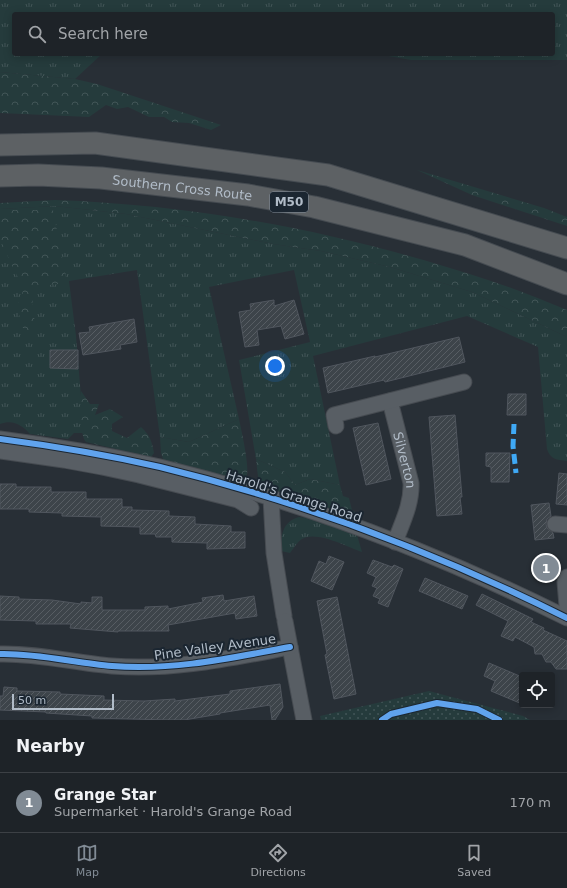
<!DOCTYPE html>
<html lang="en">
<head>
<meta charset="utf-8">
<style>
	:root { --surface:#1e2328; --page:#2b2f34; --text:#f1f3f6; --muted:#a1a4a8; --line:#3c4045; --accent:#818b95 }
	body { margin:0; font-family:"DejaVu Sans",sans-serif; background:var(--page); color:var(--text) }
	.controls { position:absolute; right:12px; bottom:12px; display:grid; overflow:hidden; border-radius:4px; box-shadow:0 2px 10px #0003 }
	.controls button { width:36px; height:36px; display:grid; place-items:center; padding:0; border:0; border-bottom:1px solid var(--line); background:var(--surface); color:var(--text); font:20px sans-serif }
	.scale { position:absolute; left:12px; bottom:10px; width:102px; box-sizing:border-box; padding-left:4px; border:2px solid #b1bcc8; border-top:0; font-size:11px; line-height:14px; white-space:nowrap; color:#b1bcc8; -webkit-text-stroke:3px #1b2631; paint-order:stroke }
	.you { position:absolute; left:275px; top:366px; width:14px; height:14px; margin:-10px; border:3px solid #fff; border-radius:50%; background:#1a73e8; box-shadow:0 0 0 6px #1a73e833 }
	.badge { display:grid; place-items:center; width:26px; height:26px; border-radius:50%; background:var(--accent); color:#fff; font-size:13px; font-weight:700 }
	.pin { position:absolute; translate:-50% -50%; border:2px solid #fff; box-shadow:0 1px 4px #0006 }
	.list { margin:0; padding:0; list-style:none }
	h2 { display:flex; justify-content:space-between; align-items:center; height:52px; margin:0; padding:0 16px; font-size:17px }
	h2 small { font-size:13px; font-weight:400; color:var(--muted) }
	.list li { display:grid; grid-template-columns:26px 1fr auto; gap:12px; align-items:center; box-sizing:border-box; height:60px; padding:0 16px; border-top:1px solid var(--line) }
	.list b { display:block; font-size:15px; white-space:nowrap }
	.list p { margin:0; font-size:13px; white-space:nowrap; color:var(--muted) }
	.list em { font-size:13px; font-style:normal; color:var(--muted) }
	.icon { flex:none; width:22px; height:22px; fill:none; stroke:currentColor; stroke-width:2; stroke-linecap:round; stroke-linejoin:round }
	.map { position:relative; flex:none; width:567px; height:720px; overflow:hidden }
	.search { position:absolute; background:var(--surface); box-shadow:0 2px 10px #0003; left:12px; right:12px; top:12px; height:44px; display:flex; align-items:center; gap:10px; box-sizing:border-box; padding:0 14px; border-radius:4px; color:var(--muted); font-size:15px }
	.sheet { height:112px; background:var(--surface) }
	nav { display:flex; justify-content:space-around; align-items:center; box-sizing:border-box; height:56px; border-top:1px solid var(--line); background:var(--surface); font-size:11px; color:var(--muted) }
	nav a { display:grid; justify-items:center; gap:2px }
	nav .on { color:var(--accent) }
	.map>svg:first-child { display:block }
</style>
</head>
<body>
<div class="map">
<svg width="567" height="720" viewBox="0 0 567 720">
	<defs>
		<pattern id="grass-tufts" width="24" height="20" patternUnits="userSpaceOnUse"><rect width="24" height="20" fill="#253b3c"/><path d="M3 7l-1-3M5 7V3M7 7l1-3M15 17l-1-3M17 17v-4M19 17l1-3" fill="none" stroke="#425557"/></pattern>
		<pattern id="forest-crowns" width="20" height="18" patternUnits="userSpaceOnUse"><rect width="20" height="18" fill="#253b3c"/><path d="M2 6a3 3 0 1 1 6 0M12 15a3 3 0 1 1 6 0" fill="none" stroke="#425557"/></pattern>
		<pattern id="park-dots" width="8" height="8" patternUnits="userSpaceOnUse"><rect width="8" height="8" fill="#253b3c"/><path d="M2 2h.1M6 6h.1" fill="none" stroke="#425557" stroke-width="1.8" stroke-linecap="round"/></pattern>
		<pattern id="building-hatch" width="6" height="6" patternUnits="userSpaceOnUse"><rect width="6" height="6" fill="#3d444a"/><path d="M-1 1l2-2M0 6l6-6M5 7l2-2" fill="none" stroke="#575d63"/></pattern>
	</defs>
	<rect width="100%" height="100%" fill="#282f36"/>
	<!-- grass -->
	<g fill="url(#grass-tufts)">
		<polygon points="0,0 567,0 567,60 411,60 377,54 553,54 553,14 14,14 14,54 102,54 75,79 0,72"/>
		<path d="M55,206L126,214L273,244L321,251L390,267L472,292L567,337V461C557,460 550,459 547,449L538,347L467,316L313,356L340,485L310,479L295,485L285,472L256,459L239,360L310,342L294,270L209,287L239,419L189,442L160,437L137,270L69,281L76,336L84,433H74L68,439L30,434C22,425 13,419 0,424V209Z"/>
		<path d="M299,517L309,518L357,535L362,552C348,547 316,530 302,539C297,542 294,548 290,553L281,551C281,535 282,522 299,517Z"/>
	</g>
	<!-- forest -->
	<g fill="url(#forest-crowns)">
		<polygon points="0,72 75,79 97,84 221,125 211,130 189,123 172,122 164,117 149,117 128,107 117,109 106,105 89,117 0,113"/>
		<polygon points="417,170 544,208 567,217 567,226 472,195"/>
		<path d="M55,200C203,205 350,234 491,281C516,289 542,300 567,310V337L472,292L390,267L321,251L273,244L126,214L55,206L0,209V203Z"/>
		<polygon points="7,210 53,210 67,283 32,287 33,314 39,334 24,332 17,307 24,288 14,270 0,239 0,212"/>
		<path d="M81,391L90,404H99L95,415L110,409L123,417L112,424V431L127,438L141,427C150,435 152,442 154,453L151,457L86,442C79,434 81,403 81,391Z"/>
		<path d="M239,419C241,429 251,471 246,478C245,480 244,480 241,481L166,462L163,459L161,453L160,437L189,442Z"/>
		<path d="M256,459L285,472L295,485L310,479L340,485L343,496L349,498L352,510L355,512L353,518L269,490C256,483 258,473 256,459Z"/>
	</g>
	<!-- park -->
	<polygon fill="url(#park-dots)" points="429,691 523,716 530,720 321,720 320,716"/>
	<!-- building -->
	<g fill="url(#building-hatch)" stroke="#50565e">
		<polygon points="274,300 274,306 294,300 304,334 285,339 281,326 257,330 259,345 245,347 239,312 251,310 250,304"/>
		<polygon points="134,319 137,342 120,345 121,349 83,355 79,333 90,332 89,327"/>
		<polygon points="459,337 465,362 385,382 384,380 328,393 323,368 375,356 375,357"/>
		<polygon points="50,350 78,350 78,369 50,368"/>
		<polygon points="508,394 526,394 526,415 507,415"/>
		<polygon points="455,415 462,497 460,497 462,514 437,516 429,417"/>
		<polygon points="378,423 391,479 366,485 353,428"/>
		<polygon points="486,453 510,453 509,482 491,482 491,467 486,466"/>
		<polygon points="559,473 567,474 567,505 556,504"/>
		<polygon points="0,484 16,484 16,487 51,487 51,492 86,492 86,499 122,499 122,507 132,507 132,510 169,511 169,516 195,517 195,524 231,526 231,532 245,532 245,548 207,549 207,543 172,542 172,537 156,537 155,534 140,534 140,527 101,526 101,517 62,516 62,513 29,512 29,509 0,509"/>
		<polygon points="549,503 551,516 547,519 546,524 547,528 553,533 554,538 535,540 531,505"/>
		<polygon points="329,556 344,562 332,590 311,581 319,561 326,564"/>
		<polygon points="541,557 557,562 552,579 535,574"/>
		<polygon points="373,560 392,567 394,565 403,569 388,607 378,603 380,599 373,596 377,588 372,586 376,577 367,573"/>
		<polygon points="425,578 468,596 462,609 419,591"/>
		<polygon points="482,594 533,619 531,622 544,628 543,630 567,641 567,669 556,669 551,662 546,662 542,654 535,654 534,647 515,637 513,641 501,636 508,621 476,605"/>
		<polygon points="223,595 224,601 254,596 257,616 236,619 235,613 168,625 169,631 118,631 118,632 70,628 71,624 36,624 36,621 0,620 0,596 19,597 19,599 52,600 81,604 81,602 92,603 92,597 102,597 102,610 145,610 145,607 168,606 168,609 203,602 202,598"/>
		<polygon points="337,597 356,694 334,699 325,655 327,654 317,601"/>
		<polygon points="489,663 522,677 522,704 491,691 495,681 484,676"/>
		<polygon points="280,684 283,707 275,720 272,720 270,705 220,713 220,714 184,720 170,720 92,718 92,716 46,713 46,712 0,710 0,696 3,696 4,687 17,688 17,691 60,692 60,694 104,696 104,700 144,701 175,699 175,701 230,694 230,691"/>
	</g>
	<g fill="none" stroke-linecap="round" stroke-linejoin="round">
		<defs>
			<g id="minor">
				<path id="s1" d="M390,401L411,483C412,504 402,523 395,542"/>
				<polyline points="336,426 334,415 464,382"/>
				<path d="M0,439C54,446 107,455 160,467C300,501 439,554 567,618"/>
				<polyline points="0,451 64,460 102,467 139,475 238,500 251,508"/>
				<polyline points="271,498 274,553 284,616"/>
				<polyline points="555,524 567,525"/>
				<polyline points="567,577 565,582 567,606"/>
				<polyline points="285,621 304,720"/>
				<path d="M0,654C37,653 75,663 112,666C172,671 231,658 290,647"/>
			</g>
			<g id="highway">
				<polyline points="0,145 95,143 328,175 567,248"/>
				<path id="s2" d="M0,176L38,175L101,178L248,195L314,207L465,245L567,284"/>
			</g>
		</defs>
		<!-- minor casing -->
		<use href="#minor" stroke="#464b51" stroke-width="17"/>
		<!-- highway casing -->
		<use href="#highway" stroke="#454b51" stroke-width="23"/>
		<!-- minor -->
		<use href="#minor" stroke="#585e64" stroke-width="15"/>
		<!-- highway -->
		<use href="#highway" stroke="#5d6164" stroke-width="21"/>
		<!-- quiet -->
		<polyline stroke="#3fa9f5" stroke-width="5" stroke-dasharray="10 5" stroke-linecap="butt" points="514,424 513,446 516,473"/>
		<defs>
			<g id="cycleway">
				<path d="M0,439C54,446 107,455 160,467C300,501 439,554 567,618"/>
				<path d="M0,654C37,653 75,663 112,666C172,671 231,658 290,647"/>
				<polyline points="382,720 391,714 437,703 477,709 499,720"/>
			</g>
		</defs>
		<!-- cycleway casing -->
		<use href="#cycleway" stroke="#1b2631" stroke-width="8"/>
		<!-- cycleway -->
		<use href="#cycleway" stroke="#60a3ed" stroke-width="6"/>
	</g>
	<g text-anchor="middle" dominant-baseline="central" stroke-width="4" stroke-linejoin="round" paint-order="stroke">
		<!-- shield labels -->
		<rect fill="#1b2631" stroke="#848f9b" stroke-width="1" x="270" y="192" width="38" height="20" rx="3"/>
		<g font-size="12" font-weight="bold" fill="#b1bcc8">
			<text x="289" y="202">M50</text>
		</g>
		<!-- street labels -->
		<g font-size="13" fill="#b1bcc8" stroke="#1b2631">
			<text stroke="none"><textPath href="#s2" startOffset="183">Southern Cross Route</textPath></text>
			<text stroke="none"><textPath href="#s1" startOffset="61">Silverton</textPath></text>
			<text transform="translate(294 496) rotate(18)">Harold's Grange Road</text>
			<text transform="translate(215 647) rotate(-8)">Pine Valley Avenue</text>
		</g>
	</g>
</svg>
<div class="controls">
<button><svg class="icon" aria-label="locate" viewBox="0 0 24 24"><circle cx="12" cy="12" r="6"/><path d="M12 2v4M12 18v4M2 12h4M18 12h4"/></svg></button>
</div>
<div class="scale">50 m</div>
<div class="you"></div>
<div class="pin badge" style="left:546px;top:568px">1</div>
<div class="search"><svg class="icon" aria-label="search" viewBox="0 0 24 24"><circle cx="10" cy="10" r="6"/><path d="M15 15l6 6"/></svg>Search here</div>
</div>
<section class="sheet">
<h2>Nearby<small></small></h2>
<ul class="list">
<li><span class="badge">1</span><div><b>Grange Star</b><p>Supermarket · Harold's Grange Road</p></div><em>170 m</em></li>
</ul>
</section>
<nav>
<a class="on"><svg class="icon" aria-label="map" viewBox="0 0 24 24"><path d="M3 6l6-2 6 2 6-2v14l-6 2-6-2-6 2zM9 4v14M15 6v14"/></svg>Map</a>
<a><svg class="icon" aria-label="directions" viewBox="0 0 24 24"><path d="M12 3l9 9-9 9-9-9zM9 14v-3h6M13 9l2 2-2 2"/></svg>Directions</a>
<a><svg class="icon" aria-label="saved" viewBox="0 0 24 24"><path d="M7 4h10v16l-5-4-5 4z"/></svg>Saved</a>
</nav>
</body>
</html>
